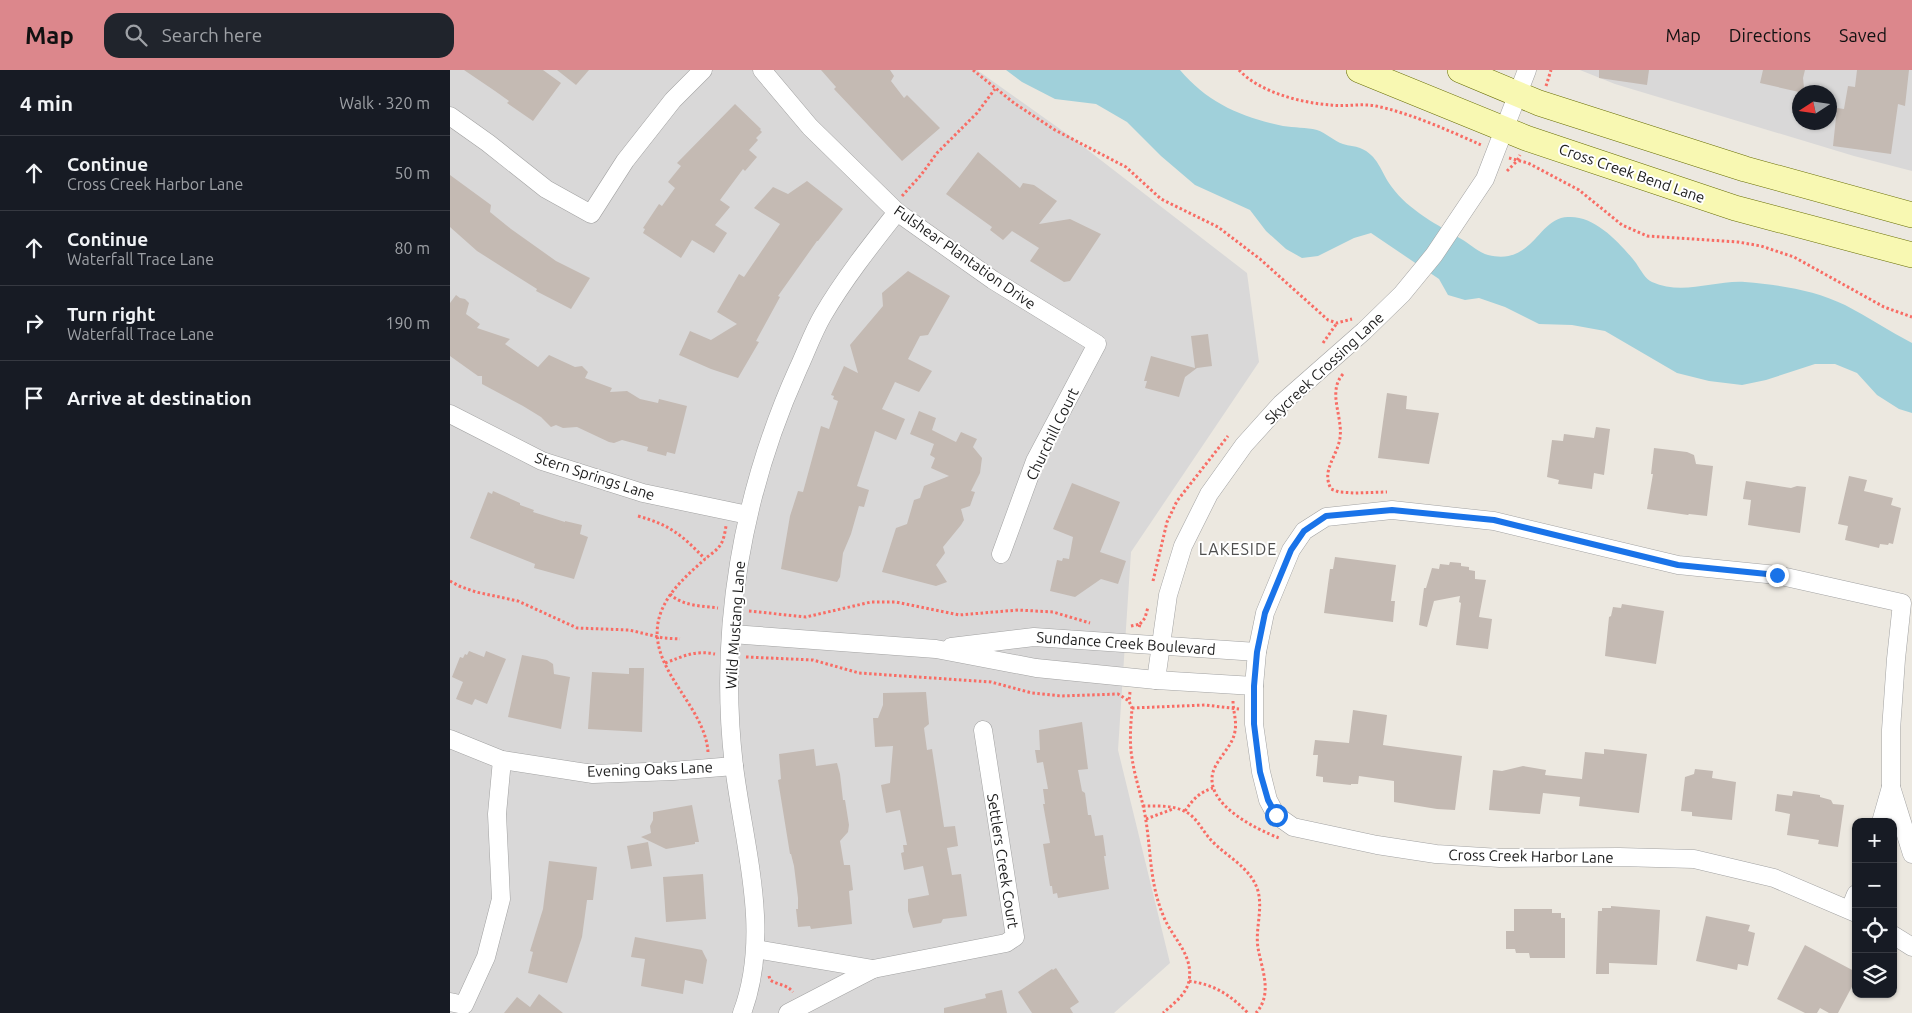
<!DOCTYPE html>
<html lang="en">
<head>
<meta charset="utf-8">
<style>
	:root { --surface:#171b24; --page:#20242c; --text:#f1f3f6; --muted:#9ea1a6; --line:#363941; --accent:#dc878c }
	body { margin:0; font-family:Ubuntu,sans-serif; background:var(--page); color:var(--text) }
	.controls { position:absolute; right:15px; bottom:15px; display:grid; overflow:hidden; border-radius:10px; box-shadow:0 1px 4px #0004 }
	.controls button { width:45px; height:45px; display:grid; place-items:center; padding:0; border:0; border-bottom:1px solid var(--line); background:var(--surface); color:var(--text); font:25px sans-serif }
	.compass { position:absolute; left:1342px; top:15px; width:45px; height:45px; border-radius:50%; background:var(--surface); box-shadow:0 1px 4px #0004; rotate:258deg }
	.stop { position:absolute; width:15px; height:15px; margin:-11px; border:4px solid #1a73e8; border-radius:50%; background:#fff }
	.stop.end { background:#1a73e8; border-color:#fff; box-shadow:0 1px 5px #0008 }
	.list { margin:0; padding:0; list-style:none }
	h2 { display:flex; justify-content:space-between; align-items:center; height:65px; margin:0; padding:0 20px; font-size:21px }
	h2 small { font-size:16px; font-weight:400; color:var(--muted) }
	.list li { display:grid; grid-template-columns:32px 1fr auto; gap:15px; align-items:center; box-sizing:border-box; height:75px; padding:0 20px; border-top:1px solid var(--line) }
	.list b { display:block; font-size:19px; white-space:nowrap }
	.list p { margin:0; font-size:16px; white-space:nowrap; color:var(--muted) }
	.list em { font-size:16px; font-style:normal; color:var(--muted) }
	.icon { flex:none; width:28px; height:28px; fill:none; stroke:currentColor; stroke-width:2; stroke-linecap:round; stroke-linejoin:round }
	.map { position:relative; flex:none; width:1462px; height:943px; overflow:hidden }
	header { display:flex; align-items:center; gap:30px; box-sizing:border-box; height:70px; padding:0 25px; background:var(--accent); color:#111 }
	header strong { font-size:24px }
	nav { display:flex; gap:28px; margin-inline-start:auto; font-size:18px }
	.search { width:350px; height:45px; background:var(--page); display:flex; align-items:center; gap:12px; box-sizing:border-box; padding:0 18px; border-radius:15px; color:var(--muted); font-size:19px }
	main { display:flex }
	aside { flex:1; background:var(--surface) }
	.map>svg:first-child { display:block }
</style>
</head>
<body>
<header>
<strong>Map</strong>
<div class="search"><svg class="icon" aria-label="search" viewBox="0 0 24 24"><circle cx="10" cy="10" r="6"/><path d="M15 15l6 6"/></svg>Search here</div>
<nav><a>Map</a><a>Directions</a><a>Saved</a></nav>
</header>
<main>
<aside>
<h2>4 min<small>Walk · 320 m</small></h2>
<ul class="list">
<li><svg class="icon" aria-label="ahead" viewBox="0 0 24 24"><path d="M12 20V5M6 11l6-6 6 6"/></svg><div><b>Continue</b><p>Cross Creek Harbor Lane</p></div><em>50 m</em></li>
<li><svg class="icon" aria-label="ahead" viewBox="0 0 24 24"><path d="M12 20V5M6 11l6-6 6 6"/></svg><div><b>Continue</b><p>Waterfall Trace Lane</p></div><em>80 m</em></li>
<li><svg class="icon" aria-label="right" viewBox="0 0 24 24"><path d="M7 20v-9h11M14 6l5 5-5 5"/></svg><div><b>Turn right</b><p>Waterfall Trace Lane</p></div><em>190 m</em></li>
<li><svg class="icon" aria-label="arrive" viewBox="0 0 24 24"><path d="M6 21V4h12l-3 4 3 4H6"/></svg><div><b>Arrive at destination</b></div></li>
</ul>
</aside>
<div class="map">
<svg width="1462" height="943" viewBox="0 0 1462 943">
	<rect width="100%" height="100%" fill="#ece8e0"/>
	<!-- residential -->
	<g fill="#d9d8d8" fill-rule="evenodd">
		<polygon points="0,0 527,0 617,64 797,203 809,292 681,482 668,680 720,893 664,943 0,943"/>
		<path d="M1130,0H1462V101L1404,86L1165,14ZM1350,22H1380V52H1350Z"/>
	</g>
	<!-- water -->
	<path fill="#a0d0da" d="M556,0H730C758,33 791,47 833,56C844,58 856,57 867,60C876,63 884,71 893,74C899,76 905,76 910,78C928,85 931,102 941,116C959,141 988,155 1013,170C1021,175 1030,183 1038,185C1084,196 1087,148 1118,147C1145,145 1171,174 1186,193C1190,199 1196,210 1202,212C1233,226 1264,210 1295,212C1330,215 1364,220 1395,235C1418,247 1439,261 1462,273V343L1449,339L1427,325L1407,303L1385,294H1365L1316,310L1292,315L1259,311L1227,303L1155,261L1122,255L1089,254L1055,237L1029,228L1015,230L998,225L989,209L921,163L904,168L868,186L852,188L836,179L816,161L800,140L745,115L711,86L677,52L646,34L605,29L572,12Z"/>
	<!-- building -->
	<g fill="#c4bab3">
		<polygon points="14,0 93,0 111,13 83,51 57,33 59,31 45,21"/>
		<polygon points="107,0 139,0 126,15"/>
		<polygon points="371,0 440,0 444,6 441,11 454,28 457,25 490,58 452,91 384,19 386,17"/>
		<polygon points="1149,0 1199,0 1197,15 1149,8"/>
		<polygon points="1313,0 1355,0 1353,8 1354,18 1349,22 1310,13"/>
		<polygon points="1407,0 1459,0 1455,36 1448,34 1441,84 1383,76 1387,38 1394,39 1398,16 1405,17"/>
		<polygon points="285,34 311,59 310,60 312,62 306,68 308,70 299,80 307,87 295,101 293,99 270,130 280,137 265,155 277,163 264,183 242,170 231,188 193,163 195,159 193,158 209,134 212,136 225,118 218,112 231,96 227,93"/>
		<polygon points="528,82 570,118 573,113 584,115 607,131 589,154 620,149 651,164 620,211 614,212 580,191 589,178 562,161 553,170 540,160 542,157 496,124"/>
		<polygon points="0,105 41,135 40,142 61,159 106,191 140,208 121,239 86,221 87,219 27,181 0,157"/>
		<polygon points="357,111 393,139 368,171 367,171 328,226 330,227 306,271 309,272 288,308 261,299 229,285 240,261 261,270 287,254 267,242 289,204 294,207 330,154 304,138 323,117 338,124"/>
		<polygon points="458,201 500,226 478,265 470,266 458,289 482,301 469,322 445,312 432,339 455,349 446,370 425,361 407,416 419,420 414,437 409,436 401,464 393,483 390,507 387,512 331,499 340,446 348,421 353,422 371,356 379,359 388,331 383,329 384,326 381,325 394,296 408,303 400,275 433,236 432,223"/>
		<polygon points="6,225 10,228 15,229 19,233 16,244 30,254 27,258 60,269 55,274 88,297 99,285 125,297 132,296 138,302 135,308 162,318 160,322 177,321 190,329 208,333 209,329 237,336 225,384 217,382 216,386 197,381 198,377 172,370 164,373 159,372 127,357 113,358 106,355 101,357 91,347 73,336 32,314 32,306 28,306 0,286 0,233"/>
		<polygon points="758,264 762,296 747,298 735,307 729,327 695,318 697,311 694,311 701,286 745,298 741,266"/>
		<polygon points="937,323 957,326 956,339 989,343 979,394 928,388"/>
		<polygon points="469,341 486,348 482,360 506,372 511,362 527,369 523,377 532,388 530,403 521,421 525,422 520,436 511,439 514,450 511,455 493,477 495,483 486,495 497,512 486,516 432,502 446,458 457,454 464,430 470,428 474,416 499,406 481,398 485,388 480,385 484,374 460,364"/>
		<polygon points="1146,357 1160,359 1154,405 1144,403 1142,419 1108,414 1109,410 1097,407 1102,370 1113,371 1114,364 1144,368"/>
		<polygon points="1204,378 1237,382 1244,385 1246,394 1263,396 1257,446 1239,444 1238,445 1197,439 1203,404 1201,404"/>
		<polygon points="1399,406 1417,410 1414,421 1443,428 1441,435 1451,438 1443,474 1439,473 1438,475 1430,474 1429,478 1395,470 1398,456 1388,454"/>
		<polygon points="1296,411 1341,418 1347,416 1356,417 1350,463 1298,455 1301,430 1293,429"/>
		<polygon points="622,413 670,432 650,482 676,491 668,514 651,509 625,527 600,521 607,490 612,491 613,488 619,489 623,467 603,459"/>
		<polygon points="43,421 70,433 70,435 84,440 83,442 115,452 115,451 132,455 130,464 138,467 124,509 84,498 85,494 20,468 38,422 42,424"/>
		<polygon points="885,487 946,495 941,531 945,531 943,552 874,543 880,499 883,499"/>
		<polygon points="1000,492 1011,493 1011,496 1019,497 1019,500 1025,501 1025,509 1036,510 1029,547 1042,549 1038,579 1006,575 1011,533 1009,532 1010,526 984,531 977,557 969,555 974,518 976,518 982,498 989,499 990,494 999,495"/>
		<polygon points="1172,534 1214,541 1206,594 1155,586 1159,547 1161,546 1163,537 1171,538"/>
		<polygon points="19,581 34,587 36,581 56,589 37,634 25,629 22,635 6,629 13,612 2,607 10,587 13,588 15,584 17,585"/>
		<polygon points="72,585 97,590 103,594 104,604 120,607 111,659 58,647"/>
		<polygon points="179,598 194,598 192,662 138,659 142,602 179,604"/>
		<polygon points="476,622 479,654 474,658 477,680 482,679 494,757 505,756 508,776 497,778 502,805 511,804 517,846 493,849 491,853 463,858 458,841 458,829 479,825 473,796 454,800 451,783 454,782 453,775 457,775 450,740 436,743 431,715 440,713 443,676 425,677 423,648 428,648 433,635 433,623"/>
		<polygon points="903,640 937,645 933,675 1012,686 1005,740 987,739 944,732 944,711 909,706 908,714 901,714 901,715 873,712 873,707 866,706 868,685 863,685 865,670 899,673"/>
		<polygon points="632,652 638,699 628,700 632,721 635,723 638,745 641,745 645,766 653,765 656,786 654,786 659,819 608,828 607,823 603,824 602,816 600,816 593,774 600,773 593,734 595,734 593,719 598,719 593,692 587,693 585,680 590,680 589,660"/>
		<polygon points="364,679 366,696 387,693 390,704 393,730 395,730 399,755 398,762 390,771 394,795 400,795 403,820 399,821 402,854 361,859 360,856 348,857 346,839 348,839 348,828 344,796 341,784 340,784 328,710 331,709 329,684"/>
		<polygon points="1154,679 1197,684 1189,743 1129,736 1130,727 1093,723 1090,744 1039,740 1043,700 1052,701 1073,696 1096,700 1095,705 1132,709 1135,682 1154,684"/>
		<polygon points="1245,699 1263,701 1262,708 1286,712 1282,750 1242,746 1242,742 1231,741 1235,707 1244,704"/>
		<polygon points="1343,721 1370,725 1370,727 1381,730 1383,734 1394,735 1388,777 1368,774 1369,770 1337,765 1340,744 1325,741 1327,724 1342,726"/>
		<polygon points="242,735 249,772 245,772 245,774 216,779 191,767 201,763 200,756 203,750 203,742"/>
		<polygon points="198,772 202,796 181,799 177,776"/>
		<polygon points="99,791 147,797 143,830 137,830 132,867 117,913 78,903 83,882 80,881 93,839"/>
		<polygon points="253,804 256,849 216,852 213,807"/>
		<polygon points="1161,836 1210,840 1207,895 1159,893 1159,904 1146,904 1148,841 1152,841 1152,838 1161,838"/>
		<polygon points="1064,839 1102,839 1102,843 1111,843 1111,848 1115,848 1115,888 1080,888 1079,883 1066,883 1065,879 1056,879 1056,861 1064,861"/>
		<polygon points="1256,846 1300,855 1298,861 1305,863 1298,896 1288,894 1287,900 1246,891"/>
		<polygon points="185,867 252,880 257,890 253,914 235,910 233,924 191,916 195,889 181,887"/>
		<polygon points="1355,875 1406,902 1406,909 1388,943 1379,943 1370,938 1367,943 1355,943 1327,929"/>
		<polygon points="606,898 629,932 620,938 623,943 582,943 568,922 602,899 603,900"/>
		<polygon points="552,920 557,943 494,943 494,938 536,928 535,924"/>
		<polygon points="89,924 113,943 54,943 67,927 80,937"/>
	</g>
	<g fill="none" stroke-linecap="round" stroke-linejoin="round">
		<defs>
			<g id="street">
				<polyline points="312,0 360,57 447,142 543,210 647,274 585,391 551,484"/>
				<polyline points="0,46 38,73 96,119 141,144 175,91 223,30 253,0"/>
				<polyline points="0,344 92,391 193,423 298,445"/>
				<polyline points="282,564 486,579 586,598 706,610 804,616"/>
				<polyline points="501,577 584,567 807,582"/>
				<polyline points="706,610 718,525 733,476 759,424 794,375 831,334 914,261 952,224 984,185 1035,109 1077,0"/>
				<polyline points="0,669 52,690 143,704 223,701 284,696"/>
				<polyline points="1441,717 1462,784"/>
				<polyline points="1400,839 1406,824"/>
				<polyline points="1406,843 1324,808 1244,789 1169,787 1050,788 986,784 927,775 843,757 826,745 818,730 811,702 804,654 804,616 807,582 815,543 841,480 854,461 876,447 942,440 1044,451 1228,495 1327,505 1452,533 1446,589 1441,660 1441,717 1431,752"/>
				<polyline points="1443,865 1462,877"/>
				<polyline points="306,879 423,899 556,873 565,867 533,660"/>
				<polyline points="0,932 14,935 36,887 51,829 47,744 52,690"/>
				<path d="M292,943C322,863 294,777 284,696C268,561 292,423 348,299C356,282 363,262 373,245C394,209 421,175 447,142"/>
				<polyline points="338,943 423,899"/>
			</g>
			<g id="secondary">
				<polyline points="909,0 1076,68 1285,138 1462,185"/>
				<polyline points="1010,0 1089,33 1295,99 1462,145"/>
			</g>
		</defs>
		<!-- street casing -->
		<use href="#street" stroke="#a2a2a2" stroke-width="19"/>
		<!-- secondary casing -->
		<use href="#secondary" stroke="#686e05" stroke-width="26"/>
		<!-- path -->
		<g stroke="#f86d65" stroke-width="3" stroke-dasharray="2.5 2.5" stroke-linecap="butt">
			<polyline points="523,0 564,33 605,60 676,97 711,129 768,157 810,189 878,250 887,253 902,249"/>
			<path d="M789,0C809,22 851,33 881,35C896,37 911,33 926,36C960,43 1000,61 1031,75"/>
			<polyline points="1096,16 1101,0"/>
			<polyline points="1059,88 1078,93 1129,120 1172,155 1197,166 1288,172 1311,176 1344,187 1434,237 1462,247"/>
			<polyline points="1057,101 1067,91 1070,85"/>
			<polyline points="452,126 471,105 487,83 527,43 545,19"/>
			<polyline points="873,273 887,253"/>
			<path d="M893,304C877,322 893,346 890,368C887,387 871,400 881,419L889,422L905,423L937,422"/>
			<path d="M188,446C220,455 232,465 255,489"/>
			<polyline points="0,511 9,516 26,522 68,531 127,558 179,560 213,568 230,569"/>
			<polyline points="703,511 717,452 727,431 778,366"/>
			<path d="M220,524C232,536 252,536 268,538"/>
			<polyline points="299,541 356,547 421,532 446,532 509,545 568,540 603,542 640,553"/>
			<polyline points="690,554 695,548 698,537"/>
			<polyline points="681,556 690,554 689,558"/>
			<polyline points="296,587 363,590 409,603 541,612 582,623 611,626 668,624 679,631"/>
			<path d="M215,593C234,586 245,580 265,584"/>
			<path d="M680,622L679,631L682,638C681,654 679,671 682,688C685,709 693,730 696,751C701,783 700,814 713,845C721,867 744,884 739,911C736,925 723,934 713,943"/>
			<path d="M783,631C783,641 787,651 785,661C783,676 768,687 763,702C754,734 806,759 829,768"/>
			<polyline points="682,638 755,635 789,639"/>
			<path d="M258,682C255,633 191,595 211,542C219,521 237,505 254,490C259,485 267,481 271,474C274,469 275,462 276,456"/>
			<path d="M693,736C706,736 722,735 734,741C746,746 752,760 760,769C775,786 801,797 808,821C813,840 805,859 808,878C812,900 823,924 806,943"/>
			<path d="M735,741C743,729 750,722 763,718"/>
			<polyline points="696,749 723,739"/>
			<path d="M319,906L320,910C328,915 336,914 343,922"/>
			<path d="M739,911C765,915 779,924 798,943"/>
		</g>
		<!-- street -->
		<use href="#street" stroke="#fff" stroke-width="18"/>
		<!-- secondary -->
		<use href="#secondary" stroke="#f8f8b2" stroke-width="25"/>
	</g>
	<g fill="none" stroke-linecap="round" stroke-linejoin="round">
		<!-- route -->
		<polyline stroke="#1a73e8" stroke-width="6" points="826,745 818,730 810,702 804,654 804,616 807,582 815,543 841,480 854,461 876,446 942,440 1044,450 1228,495 1327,505"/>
	</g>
	<g text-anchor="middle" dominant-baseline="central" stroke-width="4" stroke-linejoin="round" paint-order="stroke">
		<!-- street labels -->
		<g font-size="15" fill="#1b1b1b" stroke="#fff">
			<text transform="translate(1182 103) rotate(19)">Cross Creek Bend Lane</text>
			<text transform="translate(515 187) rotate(35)">Fulshear Plantation Drive</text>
			<text transform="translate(874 298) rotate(-43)">Skycreek Crossing Lane</text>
			<text transform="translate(602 364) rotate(-64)">Churchill Court</text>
			<text transform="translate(145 406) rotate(18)">Stern Springs Lane</text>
			<text transform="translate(285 555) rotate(-86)">Wild Mustang Lane</text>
			<text transform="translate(676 573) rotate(4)">Sundance Creek Boulevard</text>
			<text transform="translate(200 699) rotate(-2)">Evening Oaks Lane</text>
			<text transform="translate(1081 786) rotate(1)">Cross Creek Harbor Lane</text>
			<text transform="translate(553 791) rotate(81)">Settlers Creek Court</text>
		</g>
		<!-- neighbourhood labels -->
		<g font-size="16" letter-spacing="1" fill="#4e4e4e" stroke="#fff">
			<text x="788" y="479">LAKESIDE</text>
		</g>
	</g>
</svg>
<div class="controls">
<button>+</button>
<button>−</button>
<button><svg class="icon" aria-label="locate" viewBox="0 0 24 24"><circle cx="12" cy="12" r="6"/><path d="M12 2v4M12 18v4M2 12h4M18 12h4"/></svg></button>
<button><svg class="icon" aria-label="layers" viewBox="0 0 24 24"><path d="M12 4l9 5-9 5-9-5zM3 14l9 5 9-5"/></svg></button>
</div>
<svg class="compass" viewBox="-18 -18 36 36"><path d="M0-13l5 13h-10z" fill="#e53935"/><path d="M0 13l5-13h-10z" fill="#9ea1a6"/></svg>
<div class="stop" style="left:826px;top:745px"></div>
<div class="stop end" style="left:1327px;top:505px"></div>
</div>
</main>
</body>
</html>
